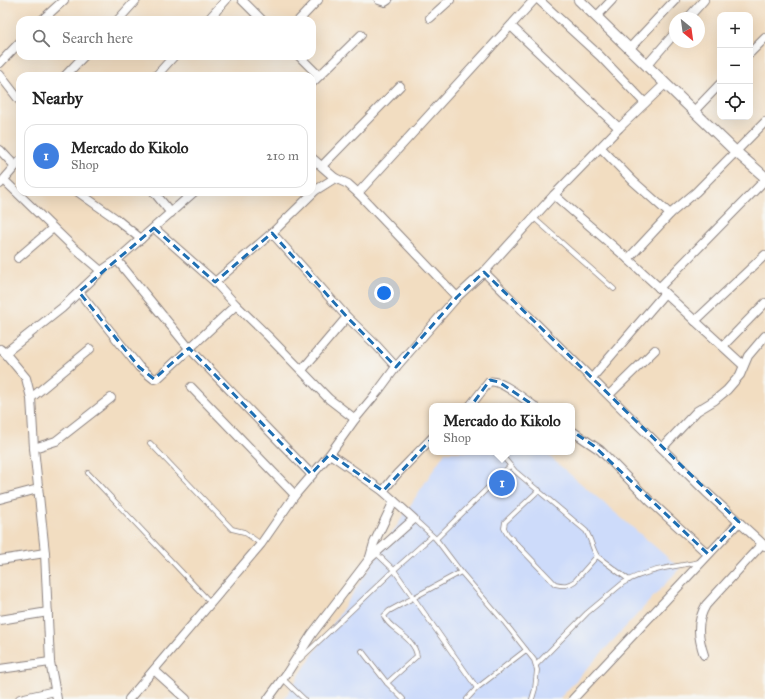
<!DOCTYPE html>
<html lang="en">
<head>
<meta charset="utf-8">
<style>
	:root { --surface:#fff; --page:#f6f6f6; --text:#222; --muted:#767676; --line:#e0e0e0; --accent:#0b8043 }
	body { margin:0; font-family:"IM FELL Great Primer",serif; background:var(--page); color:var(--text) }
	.controls { position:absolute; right:12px; top:12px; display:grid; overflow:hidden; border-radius:8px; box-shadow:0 4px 16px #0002 }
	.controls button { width:36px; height:36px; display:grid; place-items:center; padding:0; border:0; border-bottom:1px solid var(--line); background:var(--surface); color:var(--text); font:20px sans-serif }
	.compass { position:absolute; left:669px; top:12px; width:36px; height:36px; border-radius:50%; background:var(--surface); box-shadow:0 4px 16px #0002; rotate:151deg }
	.you { position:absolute; left:384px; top:293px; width:14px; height:14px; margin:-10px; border:3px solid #fff; border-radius:50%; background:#1a73e8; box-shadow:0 0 0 6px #1a73e833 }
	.badge { display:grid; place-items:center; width:26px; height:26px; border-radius:50%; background:var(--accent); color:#fff; font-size:13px; font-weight:700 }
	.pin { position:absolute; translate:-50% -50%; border:2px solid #fff; box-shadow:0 1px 4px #0006 }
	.popup { position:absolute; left:429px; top:403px; width:146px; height:52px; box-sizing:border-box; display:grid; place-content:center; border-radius:8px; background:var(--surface); filter:drop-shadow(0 1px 3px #0005); font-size:13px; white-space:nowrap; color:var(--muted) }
	.popup b { font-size:15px; color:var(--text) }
	.popup::after { content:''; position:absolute; left:50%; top:100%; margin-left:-8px; border:8px solid transparent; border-top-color:var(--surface) }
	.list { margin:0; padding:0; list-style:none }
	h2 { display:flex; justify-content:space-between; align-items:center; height:52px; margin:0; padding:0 16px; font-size:17px }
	h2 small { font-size:13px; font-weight:400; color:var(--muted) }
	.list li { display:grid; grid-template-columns:26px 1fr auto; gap:12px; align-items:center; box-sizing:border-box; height:64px; margin:0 8px 8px; padding:0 8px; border:1px solid var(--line); border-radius:12px }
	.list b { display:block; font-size:15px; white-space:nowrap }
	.list p { margin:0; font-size:13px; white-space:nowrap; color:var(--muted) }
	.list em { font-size:13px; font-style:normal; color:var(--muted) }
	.icon { flex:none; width:22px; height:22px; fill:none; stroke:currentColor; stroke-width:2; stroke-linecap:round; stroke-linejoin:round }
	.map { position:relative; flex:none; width:765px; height:699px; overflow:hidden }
	.search { position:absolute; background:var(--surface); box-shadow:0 4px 16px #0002; left:16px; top:16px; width:300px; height:44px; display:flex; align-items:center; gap:10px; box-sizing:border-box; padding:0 14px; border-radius:12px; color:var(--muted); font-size:15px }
	.panel { position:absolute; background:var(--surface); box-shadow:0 4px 16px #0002; left:16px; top:72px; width:300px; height:124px; border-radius:12px }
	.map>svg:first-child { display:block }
</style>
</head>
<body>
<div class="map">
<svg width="765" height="699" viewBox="0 0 765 699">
	<rect width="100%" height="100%" fill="#f6f6f2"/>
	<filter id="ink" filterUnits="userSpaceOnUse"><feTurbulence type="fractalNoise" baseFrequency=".025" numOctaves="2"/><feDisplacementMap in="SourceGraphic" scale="8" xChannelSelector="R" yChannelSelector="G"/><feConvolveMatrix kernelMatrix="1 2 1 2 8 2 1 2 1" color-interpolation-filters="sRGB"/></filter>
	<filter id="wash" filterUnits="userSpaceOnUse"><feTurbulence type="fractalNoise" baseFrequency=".012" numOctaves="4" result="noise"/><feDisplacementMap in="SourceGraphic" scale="16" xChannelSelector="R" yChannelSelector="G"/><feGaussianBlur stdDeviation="0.9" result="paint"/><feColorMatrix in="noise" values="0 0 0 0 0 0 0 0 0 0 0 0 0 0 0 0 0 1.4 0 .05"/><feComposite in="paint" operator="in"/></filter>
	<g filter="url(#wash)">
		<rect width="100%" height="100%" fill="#f2ddc1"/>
		<!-- built -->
		<polygon fill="#cddbfa" points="445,452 544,452 680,568 559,699 284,699"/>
	</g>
	<g filter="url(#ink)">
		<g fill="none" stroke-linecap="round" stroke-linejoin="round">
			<defs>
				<g id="service">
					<polyline points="534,218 614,289"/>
					<polyline points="150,443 232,529 244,532 261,544"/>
					<path d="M499,452L515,471L586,531C591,539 592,548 597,556L629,580"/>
					<polyline points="88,473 211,603"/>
					<path d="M539,490L505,522L504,528L507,534L555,584C564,586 568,586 575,581L597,556"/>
					<polyline points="414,519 436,539 461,572 505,623 534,660 537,670 535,689 532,699"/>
					<polyline points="436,539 510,466"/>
					<polyline points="376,553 394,570 477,688"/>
					<polyline points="362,651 387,683 403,699"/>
					<polyline points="298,661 394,570 432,536"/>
					<path d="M536,665L587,613L623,583C645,570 675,566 700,562"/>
					<polyline points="283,679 304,699"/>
					<path d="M387,683L417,656C414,636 389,630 384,616L389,611L461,572"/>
					<polyline points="467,699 477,688 526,650"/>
				</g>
				<g id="minor">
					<polyline points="242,0 262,20"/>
					<polyline points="379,0 385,2 388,0"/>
					<polyline points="539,0 600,56 645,103"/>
					<polyline points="596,17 612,0"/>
					<polyline points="430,18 450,0"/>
					<polyline points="688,18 704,0"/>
					<polyline points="42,20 64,0"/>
					<polyline points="118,20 136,0"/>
					<polyline points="208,20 226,0"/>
					<polyline points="299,20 318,0"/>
					<polyline points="511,26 619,128"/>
					<polyline points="629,49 675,0"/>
					<polyline points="750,53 765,38"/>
					<polyline points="299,56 319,76"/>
					<polyline points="0,63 20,42"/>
					<polyline points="647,65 675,33"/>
					<polyline points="0,75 20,101"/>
					<polyline points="65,76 84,56"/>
					<polyline points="156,76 174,56"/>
					<polyline points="312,83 361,35"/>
					<polyline points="694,111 720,84"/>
					<polyline points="601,148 633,181 670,214"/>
					<polyline points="0,150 15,166"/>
					<polyline points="312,158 335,178"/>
					<polyline points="322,166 400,86"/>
					<polyline points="4,180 73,247 101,271"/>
					<polyline points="0,184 20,161"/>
					<polyline points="78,192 115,218 141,239"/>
					<polyline points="154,192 171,213"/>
					<polyline points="358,193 534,0"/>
					<polyline points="554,195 628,259 743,365"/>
					<polyline points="154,228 215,282 236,305 269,337 329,399 355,419"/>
					<polyline points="272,233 347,317 377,346 396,367"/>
					<polyline points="18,258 53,228"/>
					<polyline points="628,259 670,214 696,192 765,122"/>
					<polyline points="117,260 189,348 311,474"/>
					<polyline points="484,272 706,492 765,546"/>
					<polyline points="215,282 272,233 316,190 335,178 348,184 358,193 457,297"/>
					<polyline points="659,288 765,180"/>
					<polyline points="79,292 139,367 154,379 158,378 236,305"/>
					<polyline points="695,321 765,255"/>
					<polyline points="723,346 765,303"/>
					<polyline points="0,349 5,353 26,378 31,398 34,448 45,553 50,662 57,699"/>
					<polyline points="5,353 62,308 101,271 117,260 194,192"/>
					<polyline points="302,370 347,317"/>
					<polyline points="592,378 664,294"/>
					<polyline points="191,387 295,495"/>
					<polyline points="609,395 655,350"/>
					<polyline points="31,398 90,349"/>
					<path d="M470,406L489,382C499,378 525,400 534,406"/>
					<polyline points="572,431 600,450 650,501 708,554"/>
					<polyline points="34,448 56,441 111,398"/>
					<polyline points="662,448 697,411 715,400 727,390 740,375 748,356 765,336"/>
					<polyline points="383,491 397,474 432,438"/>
					<polyline points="0,499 38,489"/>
					<polyline points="370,557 374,543 394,501"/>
					<polyline points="0,560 45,553"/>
					<polyline points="0,620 48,612"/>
					<path d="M704,655C698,637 696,622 706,605L762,544"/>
					<polyline points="0,669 50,662"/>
					<polyline points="154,670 186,699"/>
					<polyline points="20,699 55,691"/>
					<polyline points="129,699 261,544 295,495 330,454 355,419 379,390 396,367 457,297 484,272 554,195 619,128 665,84"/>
					<polyline points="268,699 287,673 312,634 370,558 414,519 383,491 330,454"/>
					<polyline points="573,699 739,522"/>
				</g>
				<polyline id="tertiary" points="579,0 735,151 765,177"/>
			</defs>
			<!-- service casing -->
			<use href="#service" stroke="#8a807e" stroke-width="5.5"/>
			<!-- minor casing -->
			<use href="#minor" stroke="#8a807e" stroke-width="10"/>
			<!-- tertiary casing -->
			<use href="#tertiary" stroke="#8a807e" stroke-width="12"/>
			<!-- service -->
			<use href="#service" stroke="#fff" stroke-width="4"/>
			<!-- minor -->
			<use href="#minor" stroke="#fff" stroke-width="8"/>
			<!-- tertiary -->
			<use href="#tertiary" stroke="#fff" stroke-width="10"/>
		</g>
	</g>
	<!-- marked area -->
	<path fill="none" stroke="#1f6fb2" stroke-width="3" stroke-dasharray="8 5" stroke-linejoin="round" d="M154,228L215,282L272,233L347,317L396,367L457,297L484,272L739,522L708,554L594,446L499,382L490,380L452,432H438L383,491L330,454L311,474L189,348L154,379L139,367L79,292Z"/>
</svg>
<div class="controls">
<button>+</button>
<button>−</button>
<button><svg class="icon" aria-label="locate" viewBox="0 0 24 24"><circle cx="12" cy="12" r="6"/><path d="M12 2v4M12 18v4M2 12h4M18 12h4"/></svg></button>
</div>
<svg class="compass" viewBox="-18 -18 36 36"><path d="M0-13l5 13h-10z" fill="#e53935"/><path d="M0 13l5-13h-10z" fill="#767676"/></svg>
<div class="you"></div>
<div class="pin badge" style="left:502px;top:483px;background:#3f7fe0">1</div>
<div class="popup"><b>Mercado do Kikolo</b>Shop</div>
<div class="search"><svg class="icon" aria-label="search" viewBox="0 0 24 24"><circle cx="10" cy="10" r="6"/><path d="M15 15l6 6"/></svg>Search here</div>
<section class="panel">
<h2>Nearby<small></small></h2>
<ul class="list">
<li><span class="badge" style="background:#3f7fe0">1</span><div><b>Mercado do Kikolo</b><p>Shop</p></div><em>210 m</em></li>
</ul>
</section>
</div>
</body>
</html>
